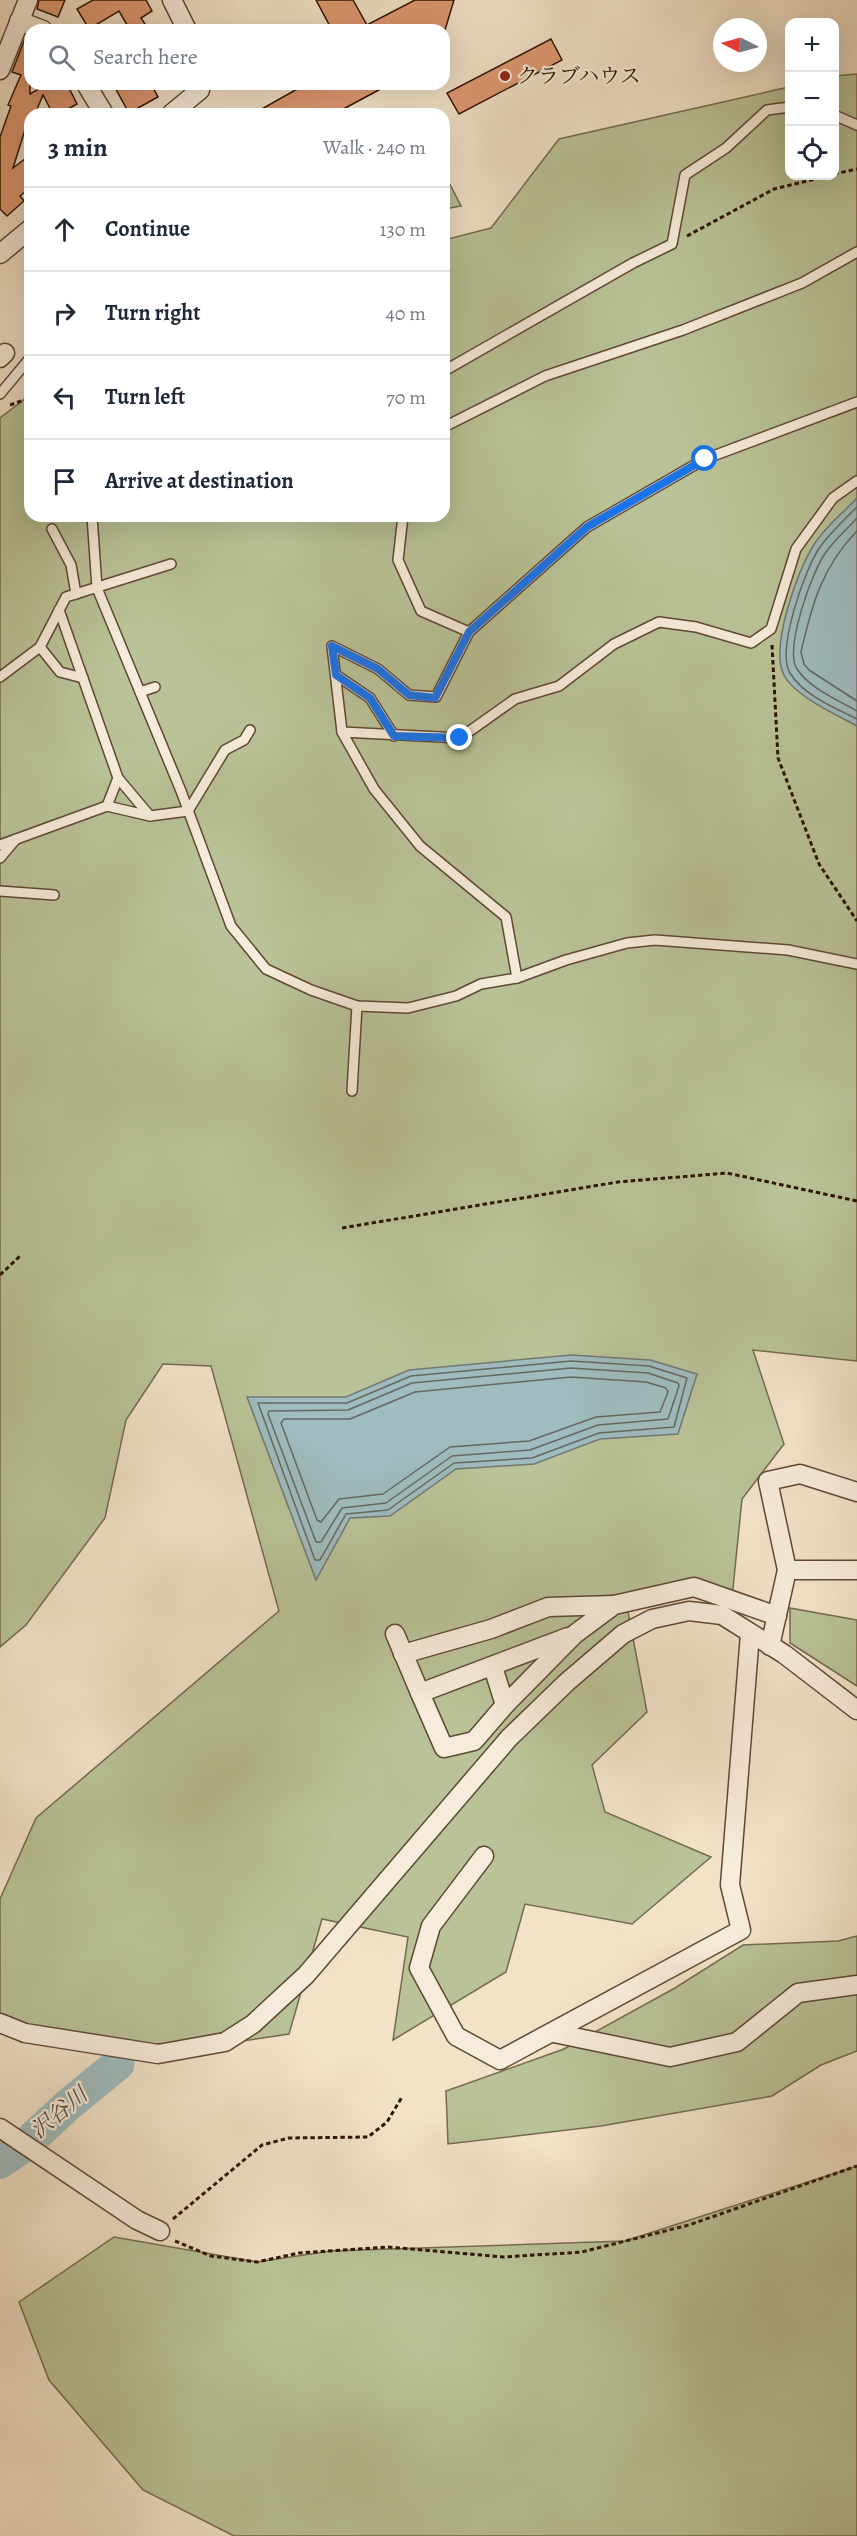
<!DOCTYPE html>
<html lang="en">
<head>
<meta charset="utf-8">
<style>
	:root { --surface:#fff; --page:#f2f2f3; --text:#1f2937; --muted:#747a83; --line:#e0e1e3 }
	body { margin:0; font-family:Alegreya,"Noto Serif JP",serif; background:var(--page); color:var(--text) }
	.controls { position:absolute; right:18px; top:18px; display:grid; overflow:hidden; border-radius:12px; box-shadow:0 6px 24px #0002 }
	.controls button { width:54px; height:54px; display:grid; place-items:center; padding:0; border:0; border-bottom:2px solid var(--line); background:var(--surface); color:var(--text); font:30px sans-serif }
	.compass { position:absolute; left:713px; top:18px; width:54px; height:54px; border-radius:50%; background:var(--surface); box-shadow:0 6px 24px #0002; rotate:276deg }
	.stop { position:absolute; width:18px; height:18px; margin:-14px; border:4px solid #1a73e8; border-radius:50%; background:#fff }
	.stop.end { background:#1a73e8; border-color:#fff; box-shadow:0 2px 6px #0008 }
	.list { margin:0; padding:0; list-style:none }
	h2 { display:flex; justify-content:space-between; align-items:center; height:78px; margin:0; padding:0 24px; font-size:26px }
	h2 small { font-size:20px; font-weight:400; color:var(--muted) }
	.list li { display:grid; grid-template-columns:39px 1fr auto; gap:18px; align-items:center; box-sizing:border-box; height:84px; padding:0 24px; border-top:2px solid var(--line) }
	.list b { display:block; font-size:22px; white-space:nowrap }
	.list em { font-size:20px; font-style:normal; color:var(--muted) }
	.icon { flex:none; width:33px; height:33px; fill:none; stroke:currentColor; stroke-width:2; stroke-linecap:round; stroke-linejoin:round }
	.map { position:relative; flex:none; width:857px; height:2536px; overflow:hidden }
	.search { position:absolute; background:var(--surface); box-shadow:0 6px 24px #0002; left:24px; top:24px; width:426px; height:66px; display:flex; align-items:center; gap:15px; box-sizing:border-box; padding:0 21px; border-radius:18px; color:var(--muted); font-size:22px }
	.panel { position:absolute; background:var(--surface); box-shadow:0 6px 24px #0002; left:24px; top:108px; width:426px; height:414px; border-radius:18px }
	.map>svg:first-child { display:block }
</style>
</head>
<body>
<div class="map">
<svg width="857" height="2536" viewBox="0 0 857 2536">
	<rect width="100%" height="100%" fill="#f2e2c8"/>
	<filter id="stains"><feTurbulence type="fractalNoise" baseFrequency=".00333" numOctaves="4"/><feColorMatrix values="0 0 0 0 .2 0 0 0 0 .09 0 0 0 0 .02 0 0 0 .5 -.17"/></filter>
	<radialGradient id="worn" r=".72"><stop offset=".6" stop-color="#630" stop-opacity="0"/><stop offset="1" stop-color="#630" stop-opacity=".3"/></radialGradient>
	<!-- green -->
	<g fill="#b9c397" stroke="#746b4c" stroke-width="1.5">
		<polygon points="857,74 857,1361 753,1350 784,1444 742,1499 732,1598 625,1596 647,1712 592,1765 605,1812 711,1857 632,1924 525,1904 506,1972 393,2040 408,1937 322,1919 289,2034 158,2054 0,2019 0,1899 36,1818 279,1611 211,1366 163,1364 126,1420 105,1518 26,1625 0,1647 0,418 30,395 30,516 444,516 444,240 491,228 559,139 789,87 790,176 834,176 835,76"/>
		<polygon points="444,173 461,206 444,209"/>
		<polygon points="790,1608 857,1620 857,1686 790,1643"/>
		<polygon points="857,1936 857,2051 821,2065 772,2096 601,2126 448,2144 446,2091 564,2049 675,1988 743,1945 838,1941"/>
		<polygon points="857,2166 857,2536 234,2536 143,2490 49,2380 19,2302 114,2237 257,2262 331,2251 625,2241"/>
	</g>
	<!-- water -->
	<g fill="#9fbcbf" stroke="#727873" stroke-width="1.5">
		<path d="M857,498V726C837,715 792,695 783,673C771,644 797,573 813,546C824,528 843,513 857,498Z"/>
		<polygon points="571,1355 650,1360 697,1374 678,1434 600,1439 534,1464 456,1469 390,1516 350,1518 316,1580 247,1397 346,1397 409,1370"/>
	</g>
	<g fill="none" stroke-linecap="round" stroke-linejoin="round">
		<!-- shore -->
		<g stroke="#666860" stroke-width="1.5">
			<path d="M857,507C844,520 830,533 820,547C805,568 776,651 790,673C803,695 835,708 857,719"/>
			<path d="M857,518C847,529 835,540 826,552C812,571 784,649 797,669C809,688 838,700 857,711"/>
			<path d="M857,531C822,567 812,604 801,652L804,664L809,670L857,701"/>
			<polygon points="571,1361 649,1366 687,1378 674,1427 599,1433 532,1458 454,1463 388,1510 346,1514 320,1560 315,1560 258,1403 347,1403 411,1376"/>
			<polygon points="571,1368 648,1373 678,1383 679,1386 668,1419 598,1425 530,1450 452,1456 386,1503 342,1508 321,1542 316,1542 268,1414 269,1411 348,1410 412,1383"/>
			<polygon points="571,1377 646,1382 666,1388 668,1392 660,1412 596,1417 529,1441 450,1447 383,1494 339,1499 321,1522 317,1520 281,1423 284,1419 350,1419 415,1392"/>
		</g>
		<!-- river -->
		<polyline stroke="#9fbcbf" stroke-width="33" points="0,2162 25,2145 68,2105 118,2064"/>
	</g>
	<!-- building -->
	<g fill="#df9972" stroke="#2e1301" stroke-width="1.5">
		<polygon points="39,0 65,0 58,17 37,9"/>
		<polygon points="93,0 146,0 152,11 141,18 149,30 130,30 119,11 89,29 77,9"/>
		<polygon points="316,0 353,0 367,25 415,0 454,0 445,30 332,30"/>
		<polygon points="26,36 30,37 30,94 48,84 67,84 77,104 61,113 53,114 43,95 35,114 30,114 13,168 30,155 30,188 20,196 24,201 7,216 0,209 0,137 11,106 8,105 21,75 12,72"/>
		<polygon points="551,39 562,60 459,114 447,93"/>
		<polygon points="113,84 151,84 158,97 129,113"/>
		<polygon points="306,84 390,84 334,114 253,114"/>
	</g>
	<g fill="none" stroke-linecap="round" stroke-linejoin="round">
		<defs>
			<g id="service">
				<polyline points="834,115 857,125"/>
				<polyline points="444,371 633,263 672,244 685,175 726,148 767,110 790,107"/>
				<polyline points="0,394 30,358"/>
				<polyline points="444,427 545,376 683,330 802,283 857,252"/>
				<polyline points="92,516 97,588 181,791 231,926 266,969 311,990 357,1006 408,1008 456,996 481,984 517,978 566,960 627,943 655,940 788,950 857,964"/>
				<polyline points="403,516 398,560 421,611 469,632"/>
				<polyline points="52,529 71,565 76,594"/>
				<polyline points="59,610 118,778 107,806"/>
				<polyline points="40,647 60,672 83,678"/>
				<polyline points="336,675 370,698 394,736"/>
				<polyline points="0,677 40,647 66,597 171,564"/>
				<polyline points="140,692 155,687"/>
				<polyline points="342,732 460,738 515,699 559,686 614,644 659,622 696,627 751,643 771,629 796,549 833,498 857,481"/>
				<polyline points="118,778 150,816"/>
				<polyline points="0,845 107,806 150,816 188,811 225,750 244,740 250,730"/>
				<polyline points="0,858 16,839"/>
				<polyline points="0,891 54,895"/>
				<polyline points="517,978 506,917 420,846 374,789 342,732 332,646 378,669 409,695 436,697 469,632 587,527 705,459 857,402"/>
				<polyline points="352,1091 357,1006"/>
			</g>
			<g id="minor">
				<polyline points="172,0 187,30"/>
				<polyline points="19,21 43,30"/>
				<polyline points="0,70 28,0"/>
				<polyline points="86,84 104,114"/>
				<polyline points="171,114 200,90 201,84"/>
				<polyline points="0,254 30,229"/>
				<polyline points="0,358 5,353"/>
				<polyline points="787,1570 857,1570"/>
				<polyline points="395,1634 420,1693 568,1637"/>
				<polyline points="770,1646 787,1570 768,1481 800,1474 857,1492"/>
				<polyline points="403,1654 491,1629 548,1607 614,1605"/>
				<polyline points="493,1667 505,1705"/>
				<polyline points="420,1693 444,1748 474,1741 505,1705 575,1634 614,1605 694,1587 777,1616"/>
				<polyline points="484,1856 431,1926 419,1968 456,2036 500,2060 741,1930 730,1885 750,1634"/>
				<polyline points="0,2023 25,2033 158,2054 225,2042 253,2024 306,1975 509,1738 567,1682 623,1634 652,1619 689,1611 722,1615 784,1654 857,1710"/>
				<polyline points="554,2033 670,2057 737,2042 798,1993 857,1985"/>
				<polyline points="0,2128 137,2220 160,2231"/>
			</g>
		</defs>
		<!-- service casing -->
		<use href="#service" stroke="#5f4733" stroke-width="12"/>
		<!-- minor casing -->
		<use href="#minor" stroke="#5f4733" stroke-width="21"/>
		<!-- path -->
		<g stroke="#2e1301" stroke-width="3" stroke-dasharray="4.5 3" stroke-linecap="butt">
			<polyline points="834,174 857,169"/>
			<polyline points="687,236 774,189 828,176"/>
			<polyline points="10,405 30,398"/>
			<polyline points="772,645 778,758 819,864 857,921"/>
			<polyline points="342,1228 618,1182 727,1173 857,1201"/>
			<polyline points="0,1275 21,1255"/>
			<polyline points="173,2219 262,2145 289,2138 368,2137 387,2122 402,2097"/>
			<polyline points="175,2241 211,2256 257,2262 299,2253 388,2247 504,2257 582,2252 689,2225 857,2166"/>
		</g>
		<!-- service -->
		<use href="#service" stroke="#f7ecdb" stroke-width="9"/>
		<!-- minor -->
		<use href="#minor" stroke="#f7ecdb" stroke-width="18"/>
	</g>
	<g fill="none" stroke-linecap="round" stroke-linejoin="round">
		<!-- route -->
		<polyline stroke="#1a73e8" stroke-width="8" points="460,738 394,736 370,698 336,675 332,646 378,669 409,695 435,698 469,632 587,527 705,459"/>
	</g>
	<!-- markers -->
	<circle fill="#8f2418" stroke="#f7ecdb" stroke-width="2" cx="505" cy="76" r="6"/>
	<g text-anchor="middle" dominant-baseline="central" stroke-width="4.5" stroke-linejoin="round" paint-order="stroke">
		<!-- poi labels -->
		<g font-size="21" fill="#2e1301" stroke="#f7ecdb" text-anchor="start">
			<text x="517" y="76">クラブハウス</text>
		</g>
		<!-- water labels -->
		<g font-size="22" font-style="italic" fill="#564e44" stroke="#f7ecdb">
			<text transform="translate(59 2113) rotate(-40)">沢谷川</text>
		</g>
	</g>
	<rect width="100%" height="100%" filter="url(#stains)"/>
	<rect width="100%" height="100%" fill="url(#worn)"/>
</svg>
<div class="controls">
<button>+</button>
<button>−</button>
<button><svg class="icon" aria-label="locate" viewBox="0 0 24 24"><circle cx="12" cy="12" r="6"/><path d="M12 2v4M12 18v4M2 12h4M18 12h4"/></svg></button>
</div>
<svg class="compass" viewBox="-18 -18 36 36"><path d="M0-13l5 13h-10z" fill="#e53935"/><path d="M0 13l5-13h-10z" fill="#747a83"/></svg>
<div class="stop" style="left:705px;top:459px"></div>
<div class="stop end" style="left:460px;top:738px"></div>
<div class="search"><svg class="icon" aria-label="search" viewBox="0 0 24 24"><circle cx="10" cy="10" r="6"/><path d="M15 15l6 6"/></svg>Search here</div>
<section class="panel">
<h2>3 min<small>Walk · 240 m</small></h2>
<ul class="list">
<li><svg class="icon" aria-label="ahead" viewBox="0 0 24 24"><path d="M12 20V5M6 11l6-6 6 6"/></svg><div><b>Continue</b></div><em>130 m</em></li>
<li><svg class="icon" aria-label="right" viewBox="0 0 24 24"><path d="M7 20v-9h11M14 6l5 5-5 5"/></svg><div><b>Turn right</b></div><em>40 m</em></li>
<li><svg class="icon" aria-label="left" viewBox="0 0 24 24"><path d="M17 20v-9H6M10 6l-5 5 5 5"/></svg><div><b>Turn left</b></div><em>70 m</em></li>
<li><svg class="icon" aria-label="arrive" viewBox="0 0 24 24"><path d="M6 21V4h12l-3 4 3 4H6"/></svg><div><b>Arrive at destination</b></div></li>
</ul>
</section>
</div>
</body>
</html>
